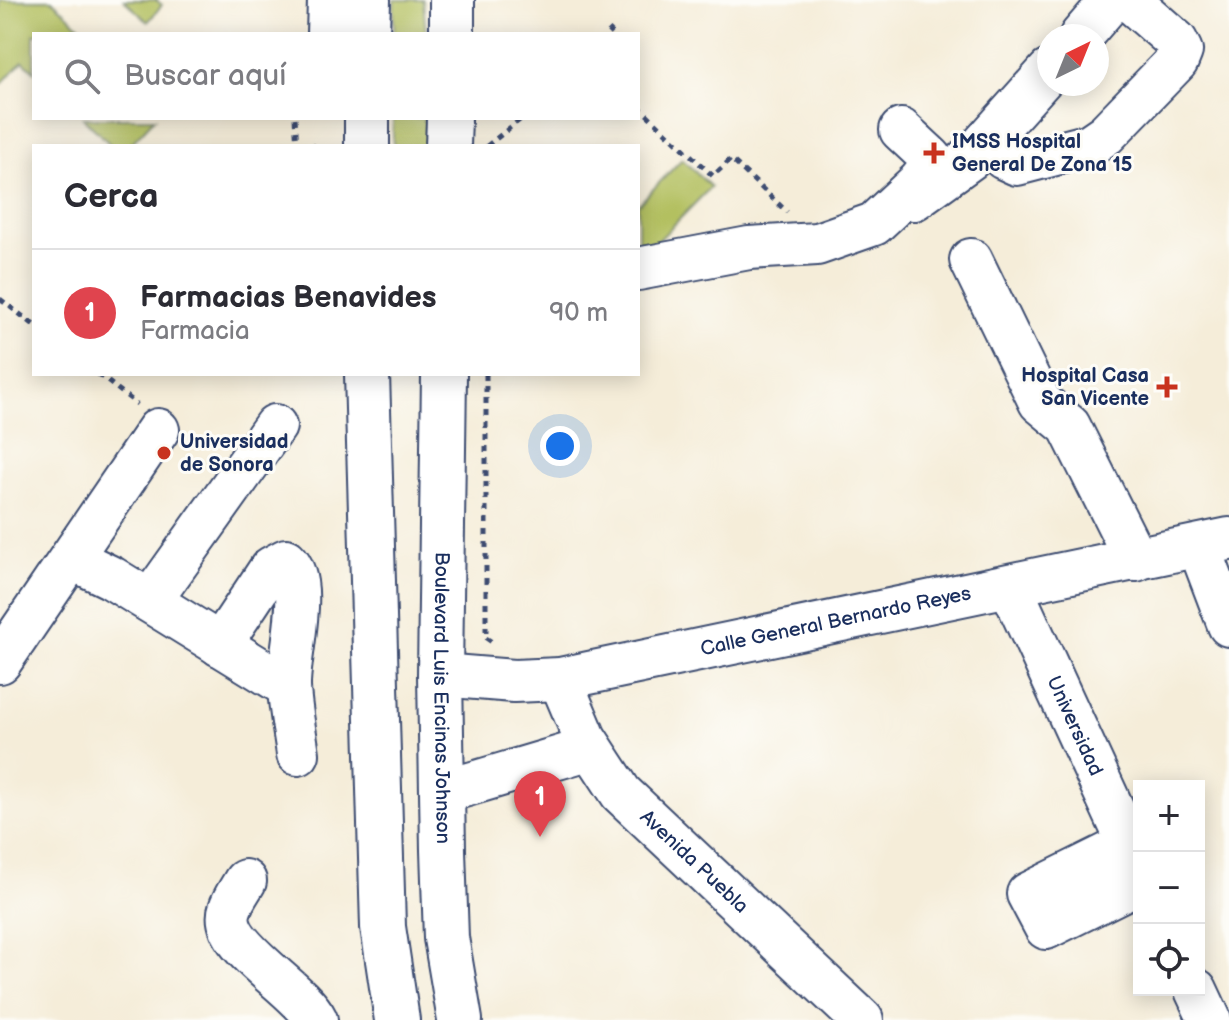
<!DOCTYPE html>
<html lang="es">
<head>
<meta charset="utf-8">
<style>
	:root { --surface:#fff; --page:#f7f7f7; --text:#2b2b33; --muted:#7c7c81; --line:#e1e1e2; --accent:#db2777 }
	body { margin:0; font-family:"Balsamiq Sans",sans-serif; background:var(--page); color:var(--text) }
	.controls { position:absolute; right:24px; bottom:24px; display:grid; overflow:hidden; border-radius:0px; box-shadow:0 4px 20px #0003 }
	.controls button { width:72px; height:72px; display:grid; place-items:center; padding:0; border:0; border-bottom:2px solid var(--line); background:var(--surface); color:var(--text); font:40px sans-serif }
	.compass { position:absolute; left:1037px; top:24px; width:72px; height:72px; border-radius:50%; background:var(--surface); box-shadow:0 4px 20px #0003; rotate:43deg }
	.you { position:absolute; left:560px; top:446px; width:28px; height:28px; margin:-20px; border:6px solid #fff; border-radius:50%; background:#1a73e8; box-shadow:0 0 0 12px #1a73e833 }
	.badge { display:grid; place-items:center; width:52px; height:52px; border-radius:50%; background:var(--accent); color:#fff; font-size:26px; font-weight:700 }
	.pin { position:absolute; translate:-50% -66px; filter:drop-shadow(0 2px 4px #0008) }
	.pin::after { content:''; position:absolute; top:42px; width:28px; height:24px; background:inherit; clip-path:polygon(0 0,100% 0,50% 100%) }
	.list { margin:0; padding:0; list-style:none }
	h2 { display:flex; justify-content:space-between; align-items:center; height:104px; margin:0; padding:0 32px; font-size:34px }
	h2 small { font-size:26px; font-weight:400; color:var(--muted) }
	.list li { display:grid; grid-template-columns:52px 1fr auto; gap:24px; align-items:center; box-sizing:border-box; height:128px; padding:0 32px; border-top:2px solid var(--line) }
	.list b { display:block; font-size:30px; white-space:nowrap }
	.list p { margin:0; font-size:26px; white-space:nowrap; color:var(--muted) }
	.list em { font-size:26px; font-style:normal; color:var(--muted) }
	.icon { flex:none; width:44px; height:44px; fill:none; stroke:currentColor; stroke-width:2; stroke-linecap:round; stroke-linejoin:round }
	.map { position:relative; flex:none; width:1229px; height:1020px; overflow:hidden }
	.search { position:absolute; background:var(--surface); box-shadow:0 4px 20px #0003; left:32px; top:32px; width:608px; height:88px; display:flex; align-items:center; gap:20px; box-sizing:border-box; padding:0 28px; border-radius:0px; color:var(--muted); font-size:30px }
	.panel { position:absolute; background:var(--surface); box-shadow:0 4px 20px #0003; left:32px; top:144px; width:608px; height:232px; border-radius:0px }
	.map>svg:first-child { display:block }
</style>
</head>
<body>
<div class="map">
<svg width="1229" height="1020" viewBox="0 0 1229 1020">
	<rect width="100%" height="100%" fill="#fdfcf7"/>
	<filter id="ink" filterUnits="userSpaceOnUse"><feTurbulence type="fractalNoise" baseFrequency=".0125" numOctaves="2"/><feDisplacementMap in="SourceGraphic" scale="16" xChannelSelector="R" yChannelSelector="G"/><feConvolveMatrix kernelMatrix="1 2 1 2 8 2 1 2 1" color-interpolation-filters="sRGB"/></filter>
	<filter id="wash" filterUnits="userSpaceOnUse"><feTurbulence type="fractalNoise" baseFrequency=".006" numOctaves="4" result="noise"/><feDisplacementMap in="SourceGraphic" scale="32" xChannelSelector="R" yChannelSelector="G"/><feGaussianBlur stdDeviation="1.8" result="paint"/><feColorMatrix in="noise" values="0 0 0 0 0 0 0 0 0 0 0 0 0 0 0 0 0 1.4 0 .05"/><feComposite in="paint" operator="in"/></filter>
	<g filter="url(#wash)">
		<rect width="100%" height="100%" fill="#f5edd9"/>
		<!-- green -->
		<g fill="#b3c061" stroke="#677860" stroke-width="2">
			<polygon points="0,0 52,0 88,34 34,34 34,71 23,61 0,85"/>
			<polygon points="124,0 156,0 162,5 148,22"/>
			<polygon points="394,0 423,0 426,34 394,34"/>
			<polygon points="83,118 155,118 129,146 112,146"/>
			<polygon points="393,118 427,118 426,146 393,146"/>
			<polygon points="682,159 711,187 655,244 638,245 638,205"/>
		</g>
	</g>
	<g filter="url(#ink)">
		<g fill="none" stroke-linecap="round" stroke-linejoin="round">
			<defs>
				<g id="minor">
					<polyline points="328,34 329,0"/>
					<polyline points="1081,36 1112,0"/>
					<polyline points="986,142 1004,158 1017,164 1090,145 1106,134 1177,61 1181,51 1176,41 1129,0"/>
					<polyline points="914,199 971,158 1049,71"/>
					<polyline points="971,260 1040,402 1069,426 1136,560"/>
					<polyline points="638,269 749,248 817,244 874,224 920,181 931,167 931,158 901,130"/>
					<polyline points="1199,546 1229,625"/>
					<polyline points="71,558 112,578 289,687"/>
					<path id="s1" d="M1011,588L1139,866"/>
					<polyline points="150,601 275,426"/>
					<path d="M220,645L271,568L286,560C310,583 288,655 289,687C290,709 295,732 298,754"/>
					<polyline points="0,662 158,430"/>
					<path id="s2" d="M440,675L514,681L560,679L1229,539"/>
					<path id="s3" d="M560,679L585,738L621,793L862,1020"/>
					<polyline points="443,792 591,748"/>
					<polyline points="1129,844 1028,894 1046,928 1139,882"/>
					<path d="M245,881C240,890 233,899 230,909C217,945 300,987 316,1020"/>
					<polyline points="1196,990 1210,1020"/>
				</g>
				<g id="major">
					<polyline points="367,34 368,0"/>
					<polyline points="452,34 452,0"/>
					<polyline points="367,146 367,118"/>
					<polyline points="448,146 449,118"/>
					<polyline points="367,374 383,927 397,1020"/>
					<path id="s4" d="M444,374L440,675L443,850L446,938L460,1020"/>
				</g>
			</defs>
			<!-- minor casing -->
			<use href="#minor" stroke="#3c4c70" stroke-width="46"/>
			<!-- major casing -->
			<use href="#major" stroke="#3c4c70" stroke-width="48"/>
			<!-- path -->
			<g stroke="#3c4c70" stroke-width="5" stroke-dasharray="6 6" stroke-linecap="butt">
				<polyline points="608,34 615,27"/>
				<polyline points="638,106 713,176 731,159 787,212"/>
				<polyline points="295,118 297,146"/>
				<polyline points="311,146 315,146"/>
				<polyline points="487,146 522,118"/>
				<polyline points="0,299 34,325"/>
				<polyline points="98,374 137,404"/>
				<polyline points="486,374 486,638 495,644"/>
			</g>
			<!-- minor -->
			<use href="#minor" stroke="#fff" stroke-width="42"/>
			<!-- major -->
			<use href="#major" stroke="#fff" stroke-width="44"/>
		</g>
	</g>
	<!-- markers -->
	<g fill="#c8321e" stroke="#fdfcf7" stroke-width="3">
		<path d="M930 141h8v8h8v8h-8v8h-8v-8h-8v-8h8z"/>
		<path d="M1163 375h8v8h8v8h-8v8h-8v-8h-8v-8h8z"/>
		<circle cx="164" cy="453" r="8"/>
	</g>
	<g text-anchor="middle" dominant-baseline="central" stroke-width="6" stroke-linejoin="round" paint-order="stroke">
		<!-- poi labels -->
		<g font-size="20" font-weight="bold" fill="#1b2f5e" stroke="#fdfcf7" text-anchor="start">
			<text x="952" y="142">IMSS Hospital<tspan x="952" dy="23">General De Zona 15</tspan></text>
			<text x="1149" y="376" text-anchor="end">Hospital Casa<tspan x="1149" dy="23">San Vicente</tspan></text>
			<text x="180" y="442">Universidad<tspan x="180" dy="23">de Sonora</tspan></text>
		</g>
		<!-- street labels -->
		<g font-size="20" fill="#1b2f5e" stroke="#fdfcf7">
			<text stroke="none"><textPath href="#s2" startOffset="402">Calle General Bernardo Reyes</textPath></text>
			<text stroke="none"><textPath href="#s4" startOffset="324">Boulevard Luis Encinas Johnson</textPath></text>
			<text stroke="none"><textPath href="#s1" startOffset="152">Universidad</textPath></text>
			<text stroke="none"><textPath href="#s3" startOffset="230">Avenida Puebla</textPath></text>
		</g>
	</g>
</svg>
<div class="controls">
<button>+</button>
<button>−</button>
<button><svg class="icon" aria-label="locate" viewBox="0 0 24 24"><circle cx="12" cy="12" r="6"/><path d="M12 2v4M12 18v4M2 12h4M18 12h4"/></svg></button>
</div>
<svg class="compass" viewBox="-18 -18 36 36"><path d="M0-13l5 13h-10z" fill="#e53935"/><path d="M0 13l5-13h-10z" fill="#7c7c81"/></svg>
<div class="you"></div>
<div class="pin badge" style="left:540px;top:837px;background:#e0444e">1</div>
<div class="search"><svg class="icon" aria-label="search" viewBox="0 0 24 24"><circle cx="10" cy="10" r="6"/><path d="M15 15l6 6"/></svg>Buscar aquí</div>
<section class="panel">
<h2>Cerca<small></small></h2>
<ul class="list">
<li><span class="badge" style="background:#e0444e">1</span><div><b>Farmacias Benavides</b><p>Farmacia</p></div><em>90 m</em></li>
</ul>
</section>
</div>
</body>
</html>
